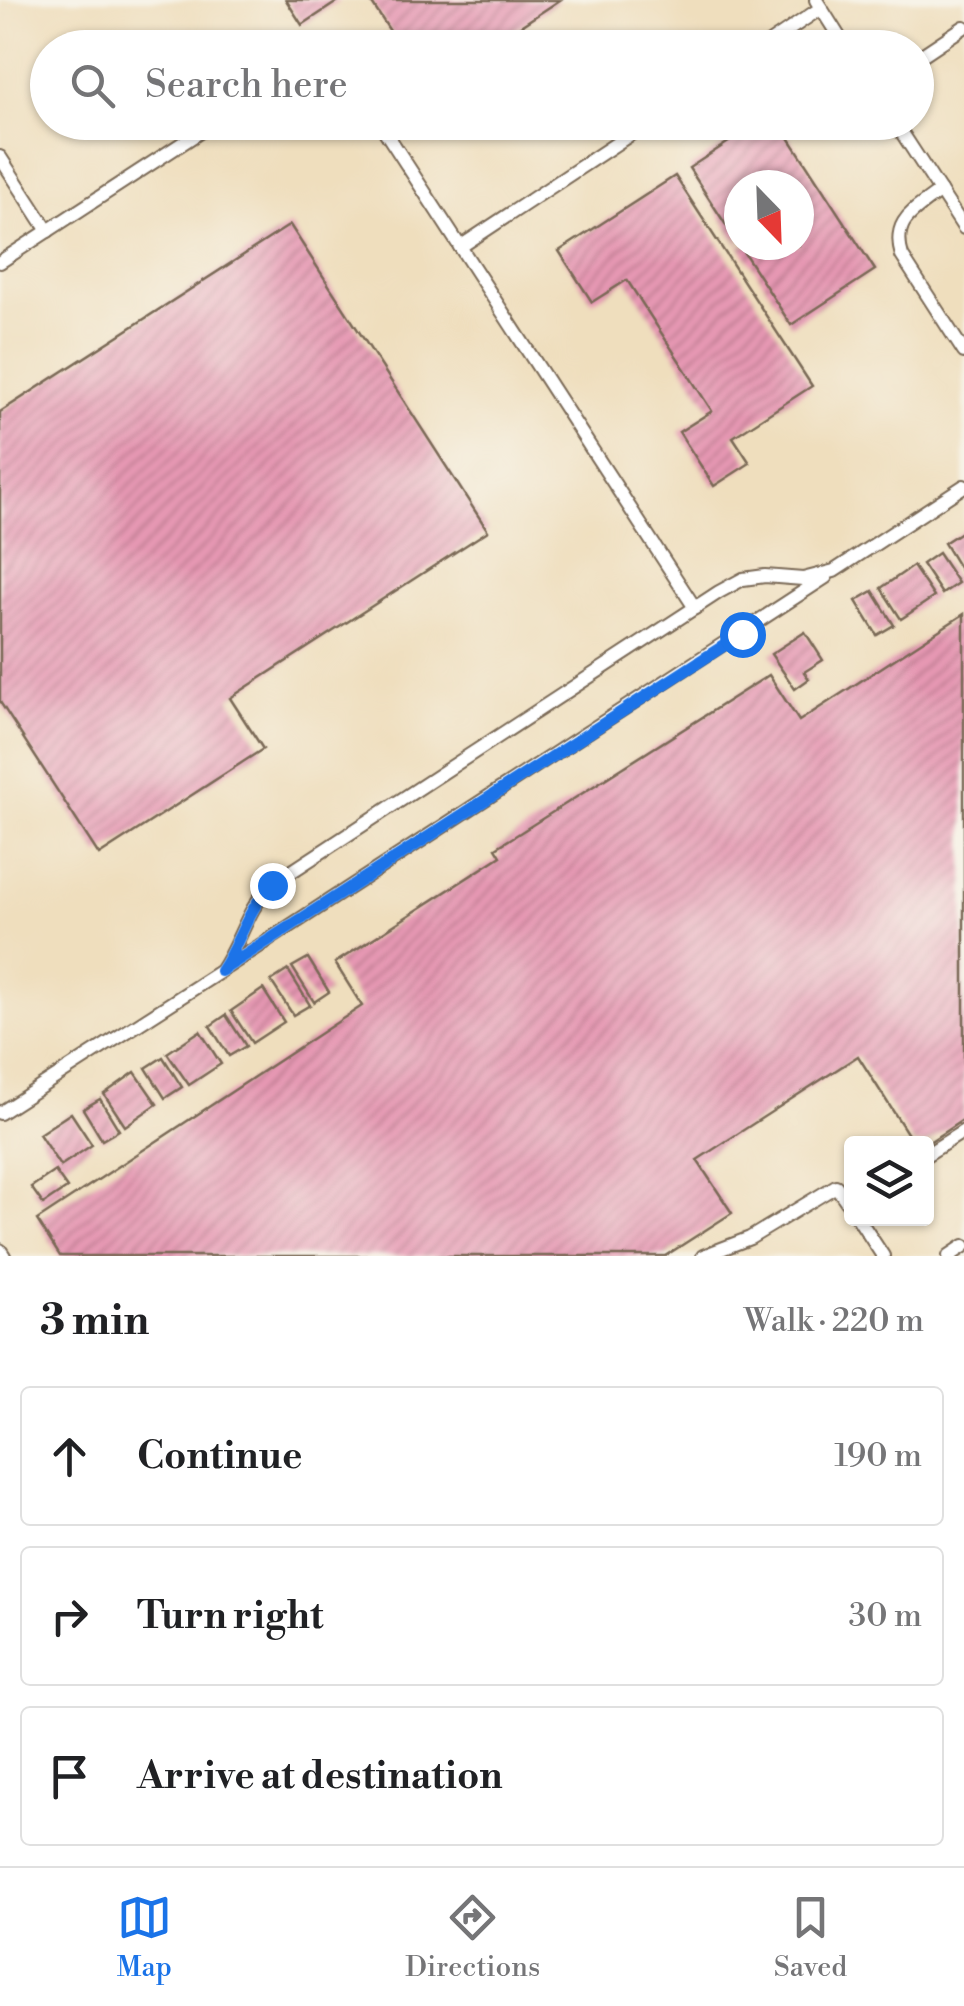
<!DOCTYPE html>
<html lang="en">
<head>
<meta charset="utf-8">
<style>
	:root { --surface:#fff; --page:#f6f6f6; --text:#202124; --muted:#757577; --line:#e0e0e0; --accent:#1a73e8 }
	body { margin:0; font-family:"Libre Bodoni",serif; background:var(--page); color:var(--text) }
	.controls { position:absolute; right:30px; bottom:30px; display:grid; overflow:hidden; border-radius:10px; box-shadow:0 2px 8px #0004 }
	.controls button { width:90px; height:90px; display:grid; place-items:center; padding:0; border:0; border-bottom:2px solid var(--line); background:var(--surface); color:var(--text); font:50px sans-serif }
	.compass { position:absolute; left:724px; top:170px; width:90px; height:90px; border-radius:50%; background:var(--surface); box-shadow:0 2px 8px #0004; rotate:157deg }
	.stop { position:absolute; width:30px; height:30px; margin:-22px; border:8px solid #1a73e8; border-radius:50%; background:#fff }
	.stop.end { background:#1a73e8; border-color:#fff; box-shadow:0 2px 10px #0008 }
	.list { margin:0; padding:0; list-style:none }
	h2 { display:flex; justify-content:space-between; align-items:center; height:130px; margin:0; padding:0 40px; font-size:42px }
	h2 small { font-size:32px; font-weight:400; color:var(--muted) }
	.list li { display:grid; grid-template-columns:65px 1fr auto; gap:30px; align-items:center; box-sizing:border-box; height:140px; margin:0 20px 20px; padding:0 20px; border:2px solid var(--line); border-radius:10px }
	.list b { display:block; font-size:38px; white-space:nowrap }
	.list em { font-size:32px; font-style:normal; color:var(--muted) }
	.icon { flex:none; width:55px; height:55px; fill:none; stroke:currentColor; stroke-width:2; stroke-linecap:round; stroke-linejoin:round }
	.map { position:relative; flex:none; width:964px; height:1256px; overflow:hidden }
	.search { position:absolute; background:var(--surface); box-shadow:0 2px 8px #0004; left:30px; right:30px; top:30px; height:110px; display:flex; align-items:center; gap:25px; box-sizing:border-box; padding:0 35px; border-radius:55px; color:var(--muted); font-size:38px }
	.sheet { height:610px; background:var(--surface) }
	nav { display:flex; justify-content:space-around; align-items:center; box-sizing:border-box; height:140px; border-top:2px solid var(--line); background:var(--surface); font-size:28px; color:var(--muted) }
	nav a { display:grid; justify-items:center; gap:5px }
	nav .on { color:var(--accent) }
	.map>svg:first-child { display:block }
</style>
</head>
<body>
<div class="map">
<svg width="964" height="1256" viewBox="0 0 964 1256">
	<defs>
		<pattern id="building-hatch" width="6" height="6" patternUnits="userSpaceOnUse" patternTransform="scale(2.5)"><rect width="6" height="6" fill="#e698b3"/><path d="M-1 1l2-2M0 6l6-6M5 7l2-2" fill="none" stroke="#bc7c91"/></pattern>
	</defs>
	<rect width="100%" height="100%" fill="#f7f3e8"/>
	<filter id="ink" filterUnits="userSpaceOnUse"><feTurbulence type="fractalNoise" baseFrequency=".01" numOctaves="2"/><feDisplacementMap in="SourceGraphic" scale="20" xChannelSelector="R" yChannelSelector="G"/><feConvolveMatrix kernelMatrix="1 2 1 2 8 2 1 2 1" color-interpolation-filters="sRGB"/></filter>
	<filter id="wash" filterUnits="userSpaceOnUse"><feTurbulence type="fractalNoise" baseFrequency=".0048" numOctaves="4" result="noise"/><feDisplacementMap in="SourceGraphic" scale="40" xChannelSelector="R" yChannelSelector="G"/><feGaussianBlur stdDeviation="2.25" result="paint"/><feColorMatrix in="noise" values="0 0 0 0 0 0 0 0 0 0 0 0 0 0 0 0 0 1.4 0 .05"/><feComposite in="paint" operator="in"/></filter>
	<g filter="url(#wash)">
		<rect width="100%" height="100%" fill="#efdebd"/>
		<g id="blocks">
			<!-- building -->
			<g fill="url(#building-hatch)">
				<polygon points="286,0 340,0 302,25"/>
				<polygon points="374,0 560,0 487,48 401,48 371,2"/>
				<polygon points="759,122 779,122 875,270 791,325 739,245 799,245 799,185 739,185 739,245 689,168"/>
				<polygon points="675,176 812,386 733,437 750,463 714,486 679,432 712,411 627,280 592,302 559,251"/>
				<polygon points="290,225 488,531 230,698 263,749 99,855 0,702 0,412"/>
				<polygon points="964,530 964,576 944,543"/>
				<polygon points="938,553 958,583 942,594 922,564"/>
				<polygon points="913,566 934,597 901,619 881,588"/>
				<polygon points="873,591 894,625 877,635 856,601"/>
				<polygon points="964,614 964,1119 926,1144 914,1144 858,1056 697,1160 732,1213 665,1256 60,1256 37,1220 362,1006 335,963 501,856 496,848 769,675 799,721"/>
				<polygon points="805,632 823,660 804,672 809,679 795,689 771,654"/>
				<polygon points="308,958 329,992 314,1002 292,967"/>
				<polygon points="288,970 310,1005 293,1015 271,981"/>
				<polygon points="263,989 284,1022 252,1043 231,1011"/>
				<polygon points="226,1015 246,1046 229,1056 210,1026"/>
				<polygon points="200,1031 221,1064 189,1085 167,1053"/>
				<polygon points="163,1057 182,1087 165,1098 146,1068"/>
				<polygon points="135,1072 157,1104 125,1126 104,1094"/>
				<polygon points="100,1099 119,1130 102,1140 83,1109"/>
				<polygon points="71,1113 92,1145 60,1166 39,1134"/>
				<polygon points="55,1171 67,1188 43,1204 31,1187"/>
			</g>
		</g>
	</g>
	<g filter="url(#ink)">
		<use href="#blocks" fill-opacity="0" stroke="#7a6956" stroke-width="2.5"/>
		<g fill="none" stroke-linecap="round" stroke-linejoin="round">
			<defs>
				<g id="service">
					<polyline points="816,0 846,48"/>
					<polyline points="762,48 821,8"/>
					<polyline points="916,59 964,27"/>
					<polyline points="379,122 695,608"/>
					<polyline points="895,122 964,228"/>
					<polyline points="0,157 48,231"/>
					<path d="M940,191C915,211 891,219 902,256L964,352"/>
					<polyline points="460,247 649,122"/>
					<polyline points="0,262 215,122"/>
					<polyline points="227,967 826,577"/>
					<path d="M0,1113L221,971C241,942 246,910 271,885L719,592L743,579L765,576L803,579L834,571L964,486"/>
					<polyline points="926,1155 964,1131"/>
					<polyline points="858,1218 883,1256"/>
					<polyline points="0,1250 4,1256"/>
					<polyline points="703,1256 750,1238 836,1186 852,1209"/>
					<polyline points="949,1256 964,1246"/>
				</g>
			</defs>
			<!-- service casing -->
			<use href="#service" stroke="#7a6956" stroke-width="16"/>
			<!-- service -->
			<use href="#service" stroke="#fff" stroke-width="12"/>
		</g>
	</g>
	<g fill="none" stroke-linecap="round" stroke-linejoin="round" filter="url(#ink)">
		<!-- route -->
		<path stroke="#1a73e8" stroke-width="12" d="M272,885C246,910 241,942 221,971L742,634"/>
	</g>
</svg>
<div class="controls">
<button><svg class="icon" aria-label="layers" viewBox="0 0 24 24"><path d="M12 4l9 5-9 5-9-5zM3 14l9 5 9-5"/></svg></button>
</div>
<svg class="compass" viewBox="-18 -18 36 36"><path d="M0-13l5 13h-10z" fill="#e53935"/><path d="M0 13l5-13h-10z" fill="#757577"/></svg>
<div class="stop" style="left:742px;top:634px"></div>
<div class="stop end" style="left:272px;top:885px"></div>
<div class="search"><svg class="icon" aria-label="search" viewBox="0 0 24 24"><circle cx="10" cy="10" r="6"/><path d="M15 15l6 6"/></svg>Search here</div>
</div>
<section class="sheet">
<h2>3 min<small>Walk · 220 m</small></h2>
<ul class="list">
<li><svg class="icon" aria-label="ahead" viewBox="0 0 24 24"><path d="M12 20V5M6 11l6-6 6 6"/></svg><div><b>Continue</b></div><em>190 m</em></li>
<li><svg class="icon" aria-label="right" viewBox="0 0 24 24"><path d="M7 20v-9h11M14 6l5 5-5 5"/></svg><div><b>Turn right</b></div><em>30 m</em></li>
<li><svg class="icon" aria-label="arrive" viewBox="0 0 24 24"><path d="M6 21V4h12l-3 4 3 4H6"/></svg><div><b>Arrive at destination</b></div></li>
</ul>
</section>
<nav>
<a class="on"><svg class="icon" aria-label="map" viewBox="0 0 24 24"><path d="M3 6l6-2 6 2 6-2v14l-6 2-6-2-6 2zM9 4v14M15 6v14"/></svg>Map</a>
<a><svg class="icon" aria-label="directions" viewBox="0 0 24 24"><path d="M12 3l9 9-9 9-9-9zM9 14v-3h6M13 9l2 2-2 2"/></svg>Directions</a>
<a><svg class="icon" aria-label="saved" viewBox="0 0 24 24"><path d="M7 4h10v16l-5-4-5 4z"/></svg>Saved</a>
</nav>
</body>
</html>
